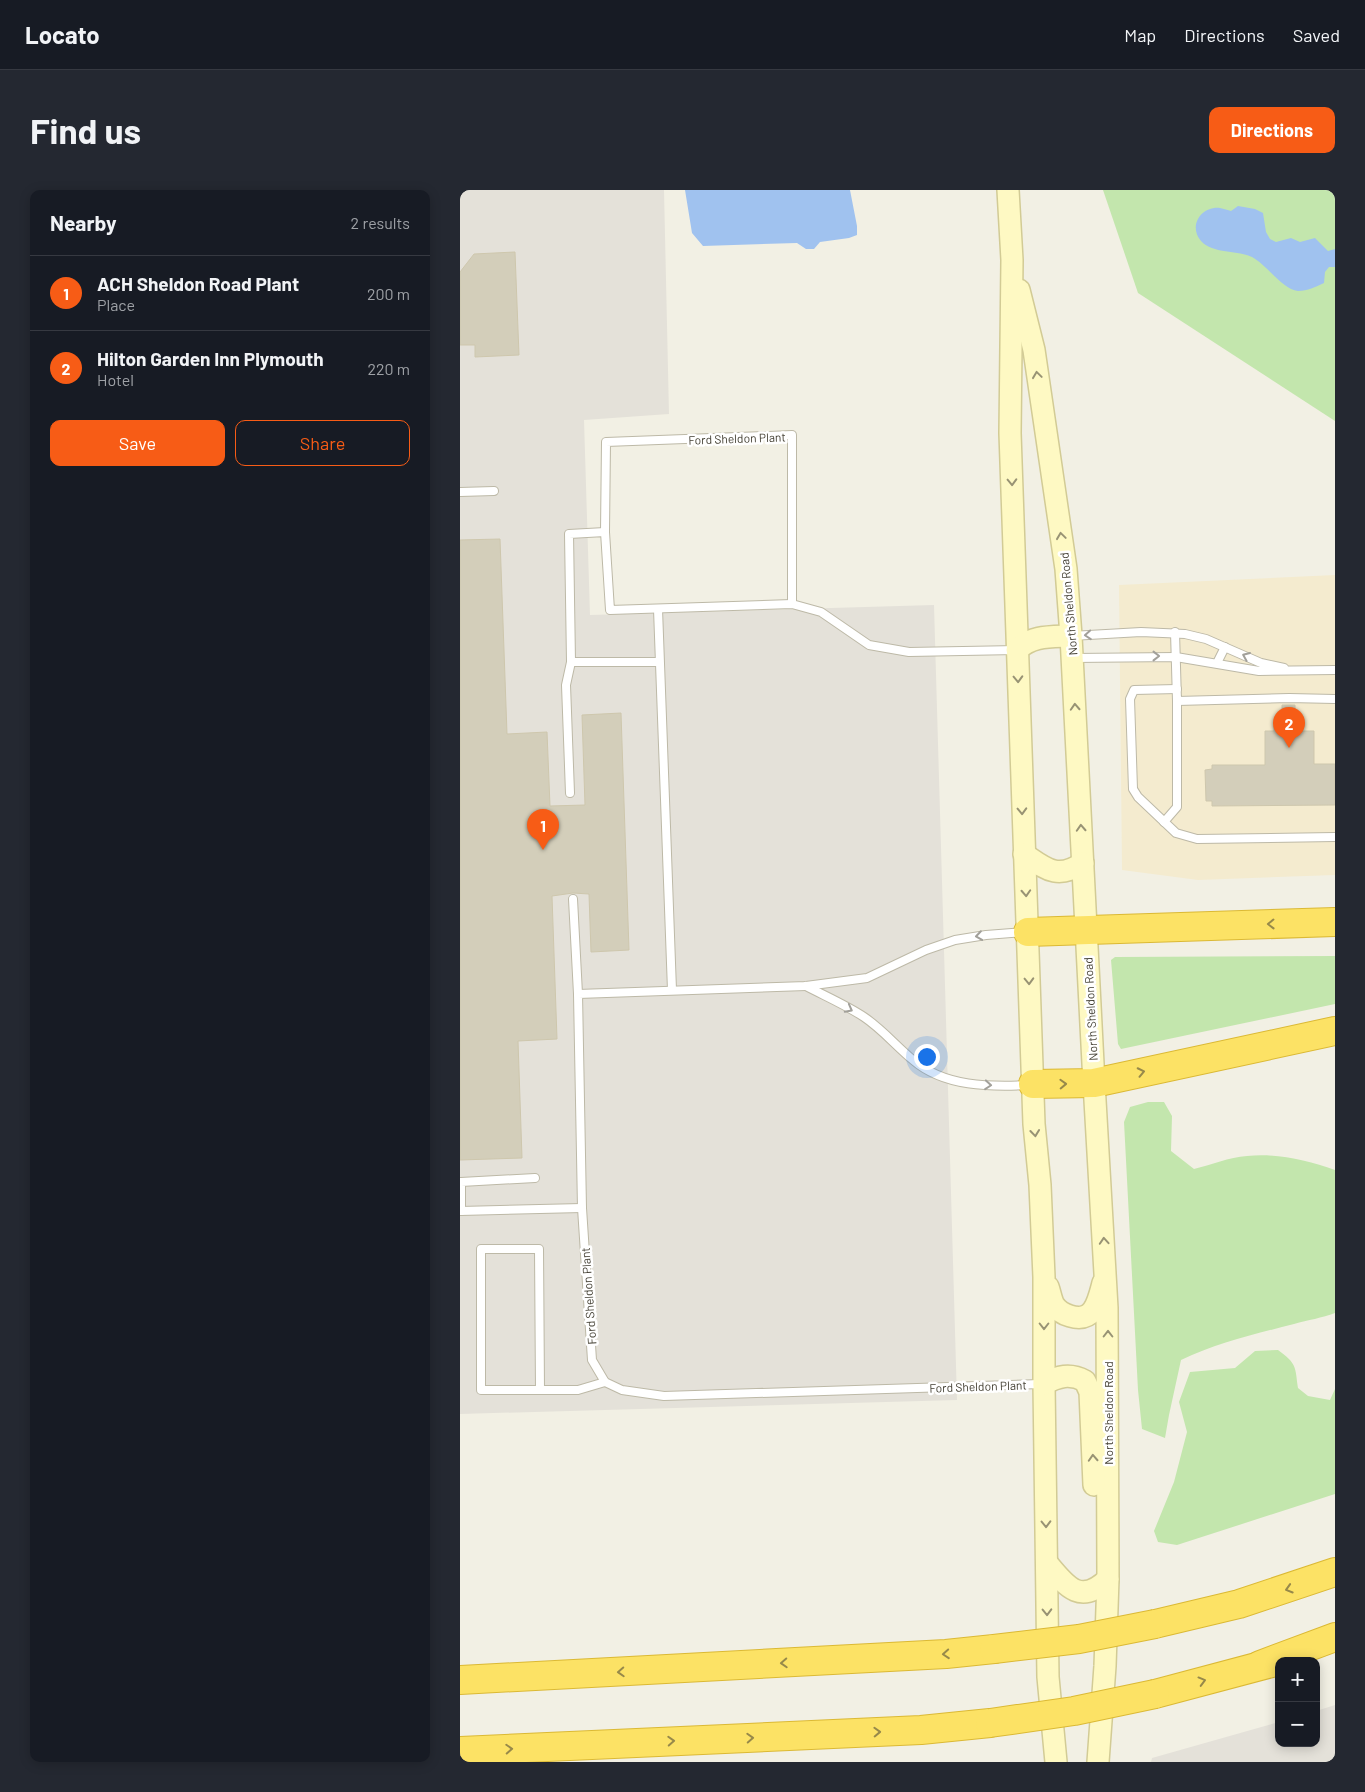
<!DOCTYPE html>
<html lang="en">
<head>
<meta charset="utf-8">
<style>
	:root { --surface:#171b24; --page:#242831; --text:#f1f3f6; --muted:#9ea1a6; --line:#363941; --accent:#f75c16 }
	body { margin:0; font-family:Barlow,sans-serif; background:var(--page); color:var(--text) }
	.controls { position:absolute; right:15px; bottom:15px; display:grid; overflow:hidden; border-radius:10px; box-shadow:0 2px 12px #0003 }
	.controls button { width:45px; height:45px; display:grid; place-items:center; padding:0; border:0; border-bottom:1px solid var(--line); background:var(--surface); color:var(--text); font:25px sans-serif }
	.you { position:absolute; left:466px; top:866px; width:18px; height:18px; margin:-12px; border:4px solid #fff; border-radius:50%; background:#1a73e8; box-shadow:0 0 0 8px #1a73e833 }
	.badge { display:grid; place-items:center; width:32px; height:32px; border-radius:50%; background:var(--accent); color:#fff; font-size:16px; font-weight:700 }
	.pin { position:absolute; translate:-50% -41px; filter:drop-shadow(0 1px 2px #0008) }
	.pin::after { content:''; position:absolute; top:26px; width:18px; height:15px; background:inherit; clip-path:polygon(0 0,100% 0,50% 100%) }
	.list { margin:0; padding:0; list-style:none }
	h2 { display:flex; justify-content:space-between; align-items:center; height:65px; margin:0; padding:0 20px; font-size:21px }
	h2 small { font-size:16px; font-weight:400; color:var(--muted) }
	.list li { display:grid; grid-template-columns:32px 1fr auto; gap:15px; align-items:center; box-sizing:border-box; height:75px; padding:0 20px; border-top:1px solid var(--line) }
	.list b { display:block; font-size:19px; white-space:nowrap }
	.list p { margin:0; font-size:16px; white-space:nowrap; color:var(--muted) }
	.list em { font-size:16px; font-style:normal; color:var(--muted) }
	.actions { display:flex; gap:10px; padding:15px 20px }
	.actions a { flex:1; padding:11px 0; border:1px solid var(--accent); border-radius:10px; text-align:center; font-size:18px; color:var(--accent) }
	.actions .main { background:var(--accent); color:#fff }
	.map { position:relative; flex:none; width:875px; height:1572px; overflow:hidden; border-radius:10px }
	header { display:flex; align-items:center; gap:30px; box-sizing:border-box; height:70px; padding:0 25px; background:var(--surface); border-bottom:1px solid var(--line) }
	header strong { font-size:24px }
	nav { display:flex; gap:28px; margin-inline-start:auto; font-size:18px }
	.intro { display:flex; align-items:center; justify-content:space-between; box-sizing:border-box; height:120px; padding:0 30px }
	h1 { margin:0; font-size:35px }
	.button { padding:12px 22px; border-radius:10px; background:var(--accent); color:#fff; font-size:18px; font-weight:700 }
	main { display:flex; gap:30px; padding:0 30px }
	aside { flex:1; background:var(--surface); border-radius:10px; box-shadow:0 2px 12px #0003 }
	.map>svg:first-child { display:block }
</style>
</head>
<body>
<header>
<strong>Locato</strong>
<nav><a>Map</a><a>Directions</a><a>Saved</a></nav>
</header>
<div class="intro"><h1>Find us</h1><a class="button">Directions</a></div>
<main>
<aside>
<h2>Nearby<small>2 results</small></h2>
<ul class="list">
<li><span class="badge">1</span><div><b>ACH Sheldon Road Plant</b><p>Place</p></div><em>200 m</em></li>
<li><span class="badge">2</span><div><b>Hilton Garden Inn Plymouth</b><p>Hotel</p></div><em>220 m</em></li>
</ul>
<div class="actions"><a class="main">Save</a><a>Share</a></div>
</aside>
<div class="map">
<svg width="875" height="1572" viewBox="0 0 875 1572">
	<rect width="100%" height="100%" fill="#f2f0e4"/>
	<!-- commercial -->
	<polygon fill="#f4ebcf" points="875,385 875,685 738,690 662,680 659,395"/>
	<!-- industrial -->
	<g fill="#e4e1d9">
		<polygon points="0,0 204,0 209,224 124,230 130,425 474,415 497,1210 0,1224"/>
		<polygon points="875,1515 875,1572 691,1572 692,1568 819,1532 819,1553 856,1553 856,1521"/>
	</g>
	<!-- green -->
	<g fill="#c3e6ad">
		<polygon points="643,0 875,0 875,231 678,103"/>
		<polygon points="875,766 875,814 661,859 658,854 651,770 655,767"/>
		<path d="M688,912H704L712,926L711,961L734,979C751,975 769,967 787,966C817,963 847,970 875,980V1123C862,1128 848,1130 834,1134C795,1144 757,1153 721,1170L709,1225L705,1248L682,1239L678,1200L664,932L670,917Z"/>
		<path d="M818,1160C837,1174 835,1176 838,1198L848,1206L870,1210L875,1199V1304L717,1355L698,1352L694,1341L714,1292L727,1242L719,1212L730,1182L775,1178L795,1161Z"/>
	</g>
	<!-- water -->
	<g fill="#a0c2ef">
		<polygon points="225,0 390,0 397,36 397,45 389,48 360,52 354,59 346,59 337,53 243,56 232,43"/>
		<path d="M778,16L795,19L803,23L806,42L810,49L816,52L831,48L840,52L855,48L868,61L875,59V77H869L865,82L864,93C855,97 848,101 838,101C823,100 807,75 792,67C777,60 753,64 741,51C728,36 741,16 760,18C764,19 768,20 771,21Z"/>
	</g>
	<!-- building -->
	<g fill="#d3ceba" stroke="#cec7ad">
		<polygon points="55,62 59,165 15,167 15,155 0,155 0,82 14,64"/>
		<polygon points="40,349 47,544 87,542 90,616 125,615 122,525 161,523 169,760 131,762 129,704 113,703 92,706 97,849 58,851 62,968 0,970 0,350"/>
		<polygon points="822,515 835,515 835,536 842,536 842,541 854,541 854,574 875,574 875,615 752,616 752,611 746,611 745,580 752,579 752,575 805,575 805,541 814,541 814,536 822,536"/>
	</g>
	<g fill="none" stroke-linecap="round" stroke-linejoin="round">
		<defs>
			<g id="lane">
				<polyline points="0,302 34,301"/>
				<polyline points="145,342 146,252 332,245 332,414"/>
				<polyline points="198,419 212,800"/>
				<polyline points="715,442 717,511 829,508 875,509"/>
				<polyline points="611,446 681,442 725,444 746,449 801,473 824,478"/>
				<polyline points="613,468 716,467 799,481 875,480"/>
				<polyline points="199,472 111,472 109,344 145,342 150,420 332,414 361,422 409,455 449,462 557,460"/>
				<polyline points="757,473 765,457"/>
				<polyline points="717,499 674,500 670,509 673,599 678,607 716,643 737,649 875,647"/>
				<polyline points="110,603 106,495 111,472"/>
				<polyline points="704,632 717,617 717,511"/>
				<polyline points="113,709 118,804"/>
				<polyline points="563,742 526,745 495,750 466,760 407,788 346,796 118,804 122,1018 132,1170 145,1192 162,1200 204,1206 582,1194"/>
				<path d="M346,796C365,806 386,815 404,827C422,839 436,856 453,870C484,897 530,897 570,895"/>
				<polyline points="0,1021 122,1018"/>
				<polyline points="1,1021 1,992 75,988"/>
				<polyline points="80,1200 79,1059 21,1059 21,1200 118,1200 145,1192"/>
			</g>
			<g id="secondary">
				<polyline points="548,0 552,70 550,243 574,934 580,995 584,1087 584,1194 588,1487 596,1572"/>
				<polyline points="559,100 574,160 606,379 611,446 634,893 647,1118 648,1389 645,1476 638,1572"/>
				<path d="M557,460C572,445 591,447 611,446"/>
				<path d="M564,664C586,679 597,690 623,673"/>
				<path d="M588,1097C590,1102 591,1110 594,1115C598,1121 603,1124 610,1126C634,1133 638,1112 643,1093"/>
				<path d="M584,1194C598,1186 610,1183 625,1191L630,1202L634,1295"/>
				<path d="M587,1373C606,1396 620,1416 648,1389"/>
			</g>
			<g id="highway">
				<polyline points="568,742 875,732"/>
				<polyline points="573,894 634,893 875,841"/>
				<polyline points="695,1434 779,1414 875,1382"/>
				<polyline points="800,1475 875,1447"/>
				<polyline points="0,1490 486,1464 534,1459"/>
				<polyline points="695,1504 819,1471"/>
				<polyline points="0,1561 461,1540 530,1533"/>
			</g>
		</defs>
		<!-- lane casing -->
		<use href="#lane" stroke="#bdb9a7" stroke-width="10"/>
		<!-- secondary casing -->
		<use href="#secondary" stroke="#d2cb95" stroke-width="24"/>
		<!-- highway casing -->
		<use href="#highway" stroke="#dbb935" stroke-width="30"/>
		<!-- lane -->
		<use href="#lane" stroke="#fff" stroke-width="8"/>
		<!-- secondary -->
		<use href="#secondary" stroke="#fef9c3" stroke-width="21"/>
		<!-- highway -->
		<use href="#highway" stroke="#fce265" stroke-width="28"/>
		<defs>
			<g id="highway-bridge">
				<polyline points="534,1459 619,1449 695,1434"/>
				<polyline points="530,1533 614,1521 695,1504"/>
			</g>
		</defs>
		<!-- highway-bridge casing -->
		<use href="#highway-bridge" stroke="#dbb935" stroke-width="30" stroke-linecap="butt"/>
		<!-- highway-bridge -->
		<use href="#highway-bridge" stroke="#fce265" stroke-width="28"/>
	</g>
	<!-- one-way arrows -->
	<defs><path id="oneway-chevron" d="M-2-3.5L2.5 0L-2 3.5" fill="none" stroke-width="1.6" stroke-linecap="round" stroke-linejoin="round" transform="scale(1.25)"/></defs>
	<g stroke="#989374">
		<use href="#oneway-chevron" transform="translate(577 185) rotate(-98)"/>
		<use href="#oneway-chevron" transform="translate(552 292) rotate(88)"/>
		<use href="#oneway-chevron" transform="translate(601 346) rotate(-98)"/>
		<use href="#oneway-chevron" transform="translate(558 489) rotate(88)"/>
		<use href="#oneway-chevron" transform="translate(615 517) rotate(-93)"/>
		<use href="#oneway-chevron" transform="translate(562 621) rotate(88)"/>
		<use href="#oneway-chevron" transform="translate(621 638) rotate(-93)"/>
		<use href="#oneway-chevron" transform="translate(566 703) rotate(87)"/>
		<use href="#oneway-chevron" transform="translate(569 791) rotate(88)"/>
		<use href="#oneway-chevron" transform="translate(575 943) rotate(84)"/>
		<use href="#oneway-chevron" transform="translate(644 1051) rotate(-94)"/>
		<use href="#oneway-chevron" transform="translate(584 1136) rotate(90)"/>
		<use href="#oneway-chevron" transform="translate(648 1144) rotate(-90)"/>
		<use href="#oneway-chevron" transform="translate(633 1268) rotate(-93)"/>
		<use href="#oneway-chevron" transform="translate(586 1334) rotate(89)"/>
		<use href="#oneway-chevron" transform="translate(587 1422) rotate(89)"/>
	</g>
	<g stroke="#a2a09a">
		<use href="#oneway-chevron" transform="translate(628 445) rotate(176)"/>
		<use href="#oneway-chevron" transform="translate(696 466)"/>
		<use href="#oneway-chevron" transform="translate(786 466) rotate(-157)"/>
		<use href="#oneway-chevron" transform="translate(519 746) rotate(172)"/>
		<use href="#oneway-chevron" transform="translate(389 819) rotate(28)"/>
		<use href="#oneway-chevron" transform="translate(528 895) rotate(5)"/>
	</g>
	<g stroke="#97894a">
		<use href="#oneway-chevron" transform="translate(811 734) rotate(179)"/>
		<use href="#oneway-chevron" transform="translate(681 882) rotate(-12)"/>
		<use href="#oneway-chevron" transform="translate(603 894) rotate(-2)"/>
		<use href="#oneway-chevron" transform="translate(829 1399) rotate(163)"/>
		<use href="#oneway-chevron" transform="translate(486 1464) rotate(176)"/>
		<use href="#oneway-chevron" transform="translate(324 1473) rotate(177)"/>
		<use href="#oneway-chevron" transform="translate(161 1482) rotate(177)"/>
		<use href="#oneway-chevron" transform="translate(742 1491) rotate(-15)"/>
		<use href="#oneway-chevron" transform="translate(417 1542) rotate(-2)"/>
		<use href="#oneway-chevron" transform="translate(290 1548) rotate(-3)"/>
		<use href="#oneway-chevron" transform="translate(211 1551) rotate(-3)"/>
		<use href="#oneway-chevron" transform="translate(49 1559) rotate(-3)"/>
	</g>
	<g text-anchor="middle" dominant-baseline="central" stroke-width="5" stroke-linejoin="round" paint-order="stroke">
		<!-- street labels -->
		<g font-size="12" fill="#444034" stroke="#fff">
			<text transform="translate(277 248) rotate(-2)">Ford Sheldon Plant</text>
			<text transform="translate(608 414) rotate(-95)">North Sheldon Road</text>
			<text transform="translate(630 819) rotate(-93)">North Sheldon Road</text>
			<text transform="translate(128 1106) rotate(-94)">Ford Sheldon Plant</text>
			<text transform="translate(518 1196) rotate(-2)">Ford Sheldon Plant</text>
			<text transform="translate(648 1223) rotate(-90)">North Sheldon Road</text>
		</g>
	</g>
</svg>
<div class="controls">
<button>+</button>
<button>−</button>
</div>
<div class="you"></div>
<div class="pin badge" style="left:83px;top:660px">1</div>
<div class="pin badge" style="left:829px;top:558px">2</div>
</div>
</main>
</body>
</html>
